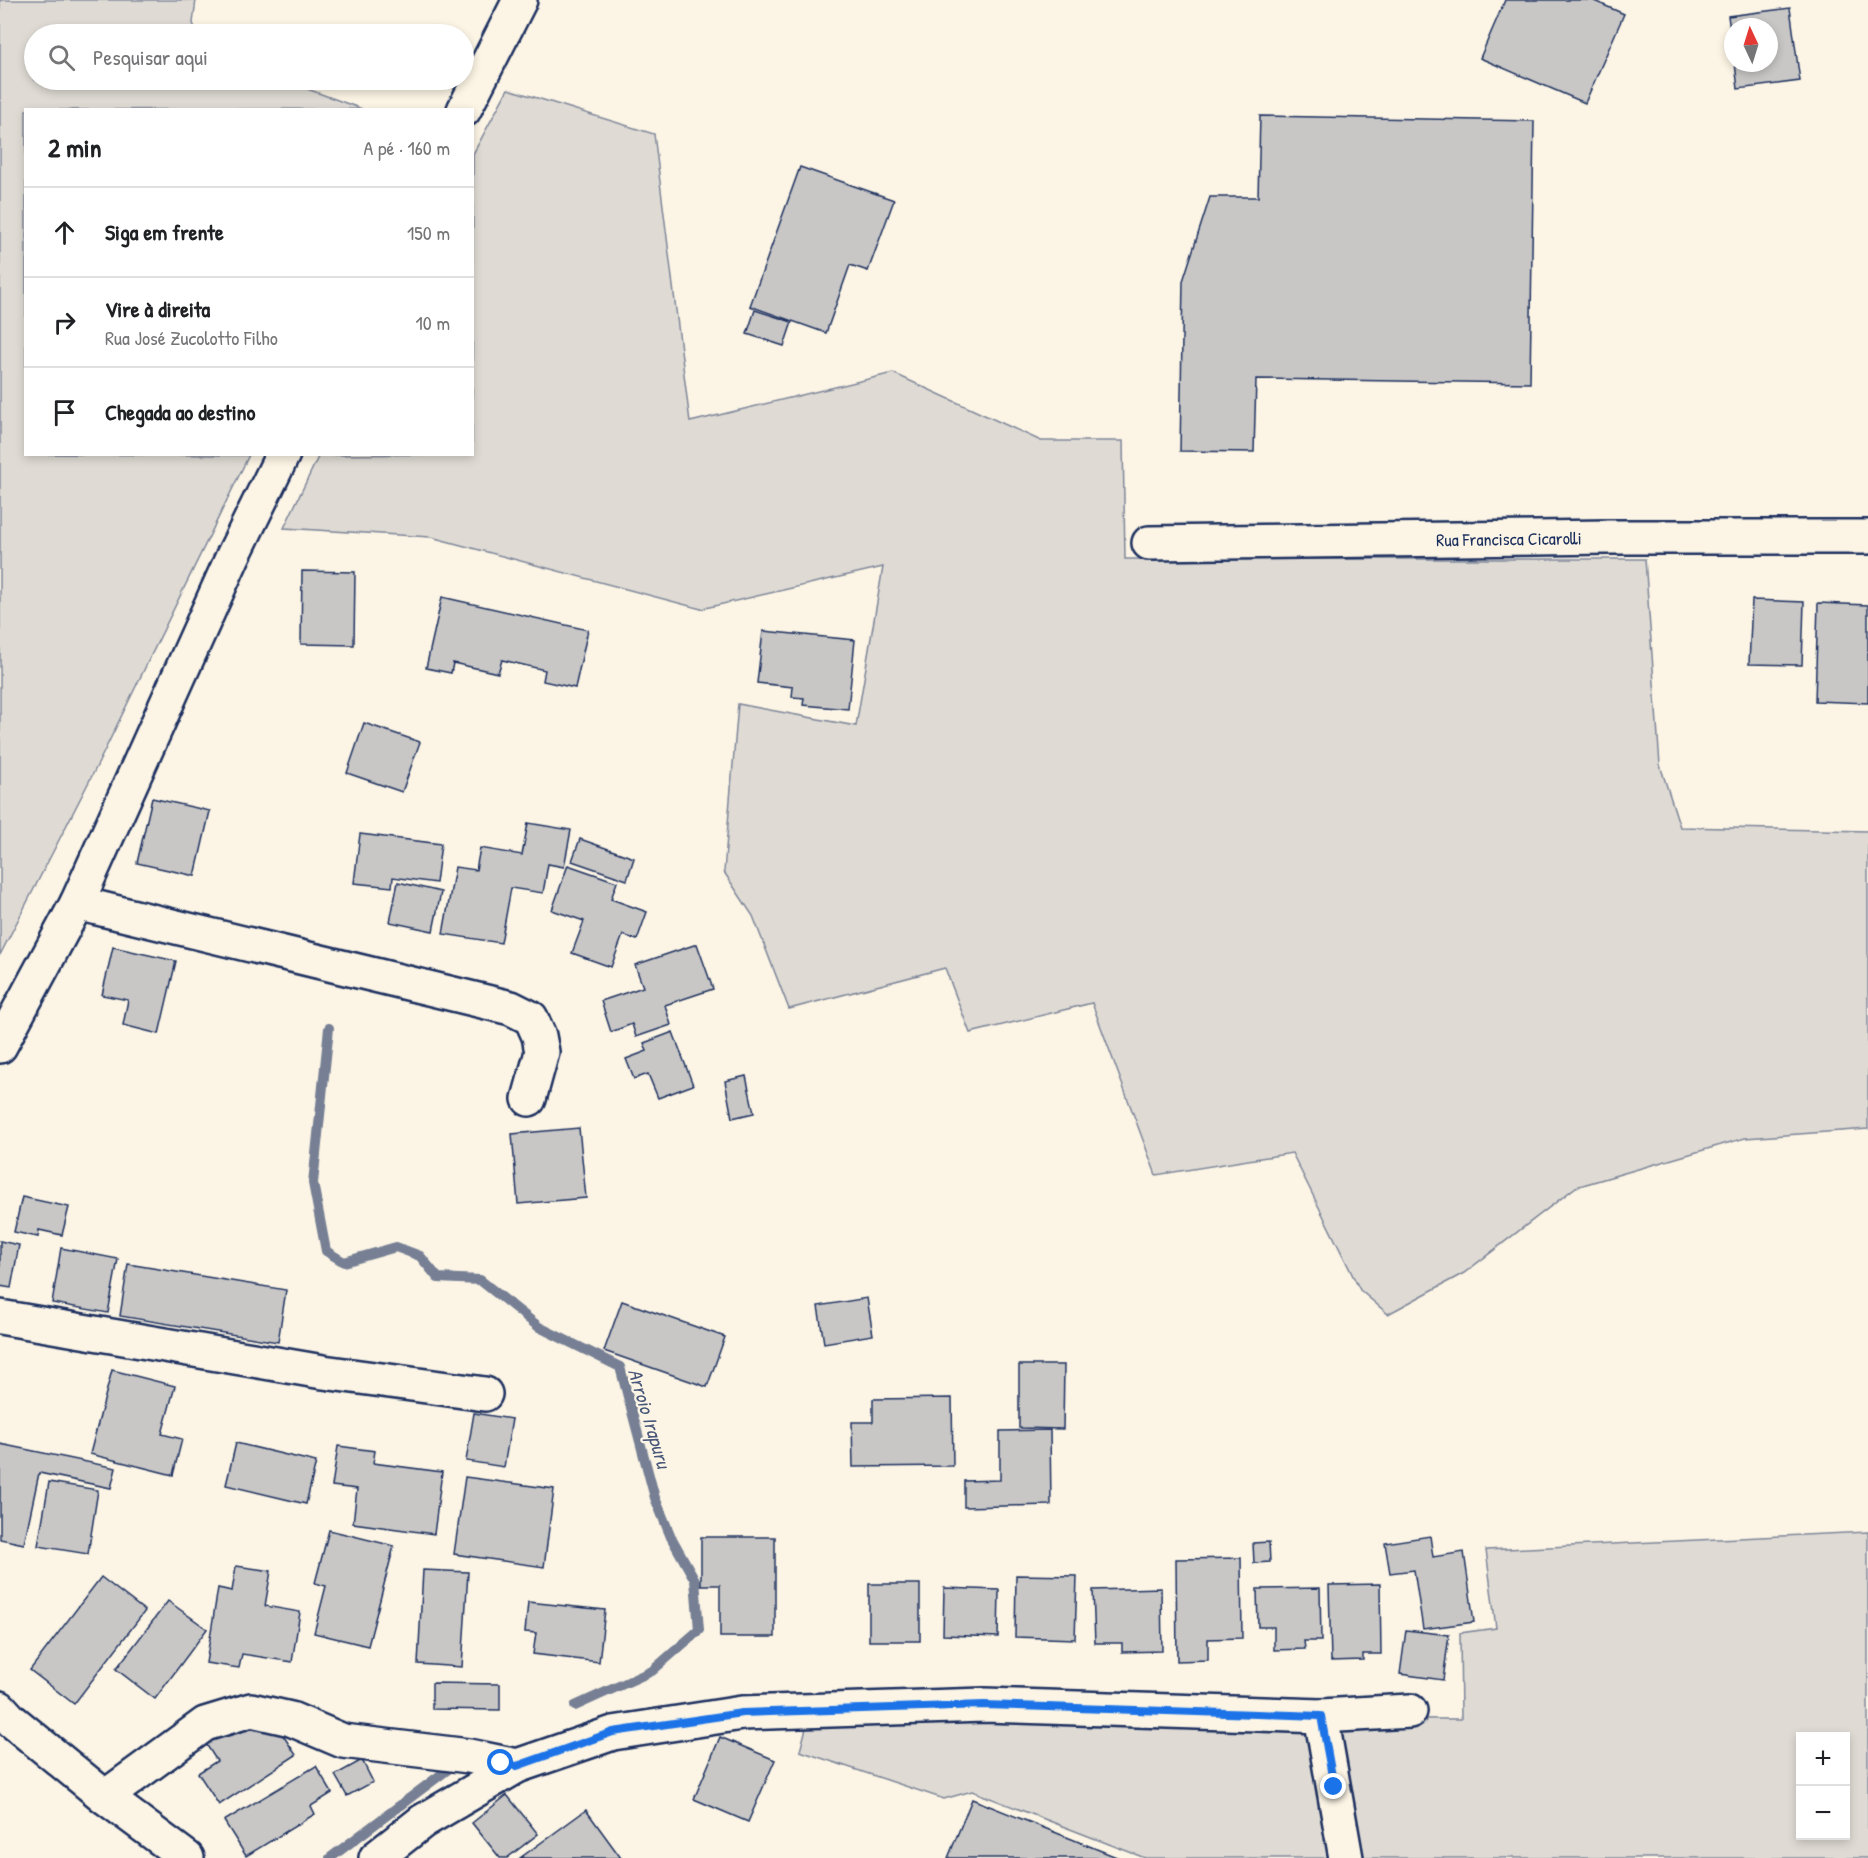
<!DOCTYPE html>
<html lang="pt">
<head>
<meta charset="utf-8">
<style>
	:root { --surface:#fff; --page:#f6f6f6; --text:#202124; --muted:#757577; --line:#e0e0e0 }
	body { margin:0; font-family:"Patrick Hand",sans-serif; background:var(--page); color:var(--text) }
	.controls { position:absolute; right:18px; bottom:18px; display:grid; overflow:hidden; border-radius:0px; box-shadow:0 3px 9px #0003 }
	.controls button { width:54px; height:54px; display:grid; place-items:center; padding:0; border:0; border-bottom:2px solid var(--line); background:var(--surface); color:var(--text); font:30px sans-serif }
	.compass { position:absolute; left:1724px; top:18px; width:54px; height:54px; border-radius:50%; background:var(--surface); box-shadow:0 3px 9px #0003; rotate:356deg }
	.stop { position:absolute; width:18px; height:18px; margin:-14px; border:4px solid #1a73e8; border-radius:50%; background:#fff }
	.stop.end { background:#1a73e8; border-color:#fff; box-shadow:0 2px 6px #0008 }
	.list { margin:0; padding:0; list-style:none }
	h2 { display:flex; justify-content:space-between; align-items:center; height:78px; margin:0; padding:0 24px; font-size:26px }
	h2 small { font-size:20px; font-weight:400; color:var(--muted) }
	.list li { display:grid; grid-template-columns:39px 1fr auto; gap:18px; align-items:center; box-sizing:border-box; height:90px; padding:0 24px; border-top:2px solid var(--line) }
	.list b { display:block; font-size:22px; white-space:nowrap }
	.list p { margin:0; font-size:20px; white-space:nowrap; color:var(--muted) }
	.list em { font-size:20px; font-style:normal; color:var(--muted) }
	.icon { flex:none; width:33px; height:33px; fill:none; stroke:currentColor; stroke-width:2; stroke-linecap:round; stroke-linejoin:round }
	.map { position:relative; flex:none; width:1868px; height:1858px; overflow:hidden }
	.search { position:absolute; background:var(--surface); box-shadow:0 3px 9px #0003; left:24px; top:24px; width:450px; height:66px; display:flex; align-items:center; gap:15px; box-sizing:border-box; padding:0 21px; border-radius:33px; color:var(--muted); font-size:22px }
	.panel { position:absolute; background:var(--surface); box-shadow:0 3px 9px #0003; left:24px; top:108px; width:450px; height:348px; border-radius:0px }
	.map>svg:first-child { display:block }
</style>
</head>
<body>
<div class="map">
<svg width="1868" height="1858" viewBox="0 0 1868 1858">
	<rect width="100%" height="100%" fill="#fcf5e5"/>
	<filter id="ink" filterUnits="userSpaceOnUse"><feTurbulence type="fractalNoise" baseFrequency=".0167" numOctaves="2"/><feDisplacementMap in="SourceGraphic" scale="12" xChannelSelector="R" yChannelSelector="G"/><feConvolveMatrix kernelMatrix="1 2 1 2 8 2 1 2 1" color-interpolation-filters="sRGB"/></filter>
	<g filter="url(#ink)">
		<!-- green -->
		<g fill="#dfdbd4" stroke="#7d8599" stroke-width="1.5" fill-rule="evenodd">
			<polygon points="0,0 196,0 193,23 197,34 34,34 34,80 283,80 362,109 26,110 26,454 249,455 98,764 0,955"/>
			<polygon points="508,89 654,134 690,422 893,373 1041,441 1123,441 1125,559 1645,559 1660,765 1680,827 1868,831 1868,1129 1745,1138 1576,1187 1464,1273 1388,1314 1360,1290 1292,1153 1156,1175 1092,1003 970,1033 945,968 789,1009 753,916 724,872 738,704 856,726 883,567 701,609 431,537 284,528 319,455 472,454 473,154"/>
			<path d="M1868,1532V1858H1145L972,1791L944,1799L800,1751L806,1728L946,1718L1461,1719L1460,1633L1496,1628L1486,1550ZM1800,1736H1846V1836H1800Z"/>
		</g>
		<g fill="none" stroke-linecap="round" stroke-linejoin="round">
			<!-- stream -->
			<g stroke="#767f94" stroke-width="10">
				<polyline points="329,1028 313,1183 326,1251 344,1262 396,1247 420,1256 438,1278 480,1280 539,1327 620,1367 655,1498 671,1537 695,1580 699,1630 652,1671 575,1706"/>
				<polyline points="330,1858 455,1764"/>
			</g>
		</g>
		<!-- building -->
		<g fill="#c8c7c6" stroke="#1b2f5e" stroke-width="1.5">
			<polygon points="1505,0 1592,0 1624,14 1585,103 1480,58"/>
			<polygon points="1790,8 1800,81 1738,89 1735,63 1769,63 1769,27 1733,27 1733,51 1728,16"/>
			<polygon points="1260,116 1534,121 1530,383 1256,379 1254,452 1180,451 1183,281 1210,197 1258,197"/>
			<polygon points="800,167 894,200 868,271 850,265 826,333 750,306"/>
			<polygon points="755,310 792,322 784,346 747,334"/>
			<polygon points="302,571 355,572 354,645 301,644"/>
			<polygon points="442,597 588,630 575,688 543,681 545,670 502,660 498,673 453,663 451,673 426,668"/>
			<polygon points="1752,600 1804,602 1802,665 1749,664"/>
			<polygon points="1818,603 1868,605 1868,703 1815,701"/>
			<polygon points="763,631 855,640 848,709 803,705 804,698 792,697 793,687 757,683"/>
			<polygon points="364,723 420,742 402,792 347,773"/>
			<polygon points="152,798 210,811 195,876 137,863"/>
			<polygon points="528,823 571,830 564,867 548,864 543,893 511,888 501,943 443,934 455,867 476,870 480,848 522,855"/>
			<polygon points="360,834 441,844 436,883 393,877 392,887 354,883"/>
			<polygon points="580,839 634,858 627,880 572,861"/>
			<polygon points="568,865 617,882 611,899 647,912 637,940 623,935 611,967 572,953 584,921 552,910"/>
			<polygon points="398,882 441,892 433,931 390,922"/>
			<polygon points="697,944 713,989 665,1005 671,1025 636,1037 632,1024 611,1032 601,1001 643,987 635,965"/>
			<polygon points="113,947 176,961 159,1034 123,1025 128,1000 102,995"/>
			<polygon points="673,1032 693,1085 658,1098 648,1074 634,1079 626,1059 647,1051 644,1043"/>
			<polygon points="746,1076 754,1113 732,1118 725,1081"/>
			<polygon points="579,1128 586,1198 518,1204 512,1134"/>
			<polygon points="22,1197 69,1207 62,1235 39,1230 38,1237 14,1232"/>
			<polygon points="0,1241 19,1245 11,1288 0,1286"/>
			<polygon points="61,1248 118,1259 108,1313 52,1303"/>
			<polygon points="128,1264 286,1290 278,1342 120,1316"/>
			<polygon points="867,1298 873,1335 824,1343 818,1306"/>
			<polygon points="622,1301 725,1337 707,1387 604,1351"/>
			<polygon points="1019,1365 1064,1365 1063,1429 1019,1428"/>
			<polygon points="112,1370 175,1386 162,1434 182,1439 173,1475 90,1454"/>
			<polygon points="952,1398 953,1466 853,1467 852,1422 873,1422 873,1399"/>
			<polygon points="474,1413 512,1419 504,1467 466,1461"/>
			<polygon points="1050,1430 1051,1505 964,1507 964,1481 1000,1480 1000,1431"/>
			<polygon points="236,1443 316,1462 306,1504 226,1485"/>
			<polygon points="0,1444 116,1468 111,1488 39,1473 24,1544 0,1539"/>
			<polygon points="338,1446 375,1451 373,1463 442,1472 434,1534 353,1523 357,1489 332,1486"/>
			<polygon points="465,1477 554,1489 544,1567 454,1554"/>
			<polygon points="49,1482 98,1490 88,1554 38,1546"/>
			<polygon points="329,1530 394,1546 368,1646 314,1633 326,1586 315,1583"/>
			<polygon points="1430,1536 1433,1557 1464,1552 1474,1622 1423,1629 1414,1570 1390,1573 1385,1543"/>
			<polygon points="701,1537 775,1537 775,1637 720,1637 720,1585 701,1585"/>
			<polygon points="1269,1542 1270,1562 1254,1563 1253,1543"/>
			<polygon points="1241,1558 1242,1638 1208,1639 1208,1660 1177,1661 1176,1559"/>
			<polygon points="236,1566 271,1571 265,1606 300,1612 292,1662 242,1654 239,1668 206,1663 218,1588 232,1591"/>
			<polygon points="423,1570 468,1572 462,1667 418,1664"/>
			<polygon points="1016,1575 1077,1576 1075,1639 1015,1637"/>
			<polygon points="101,1577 145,1611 74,1704 30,1670"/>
			<rect x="869" y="1584" width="51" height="57"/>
			<polygon points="1380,1584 1381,1654 1363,1654 1363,1660 1331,1661 1329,1585"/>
			<polygon points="944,1588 999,1590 998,1637 943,1635"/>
			<polygon points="1161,1588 1162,1651 1122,1652 1122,1643 1095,1643 1093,1590"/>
			<polygon points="1320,1588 1321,1641 1304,1641 1305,1649 1274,1650 1274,1627 1258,1627 1257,1589"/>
			<polygon points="168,1601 207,1629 155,1699 116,1669"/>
			<polygon points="528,1602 605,1610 599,1662 533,1654 536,1633 525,1632"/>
			<polygon points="1406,1630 1449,1635 1443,1680 1400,1674"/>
			<polygon points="432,1683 500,1684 500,1710 432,1709"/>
			<polygon points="269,1714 296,1755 219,1805 198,1773 217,1761 204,1741 238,1719 245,1730"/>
			<polygon points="720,1737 775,1760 748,1822 694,1799"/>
			<polygon points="362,1760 373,1782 347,1796 335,1775"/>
			<polygon points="316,1766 332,1793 311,1806 315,1814 246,1856 224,1821"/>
			<polygon points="507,1795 538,1834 507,1858 500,1858 472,1823"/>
			<polygon points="972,1799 1119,1858 948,1858"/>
			<polygon points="586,1810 621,1858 520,1858"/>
		</g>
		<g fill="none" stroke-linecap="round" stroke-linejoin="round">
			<defs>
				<g id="street">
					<path id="s1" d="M1149,543L1609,537H1868"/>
					<polyline points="77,903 511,1008 531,1018 539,1036 542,1052 529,1099"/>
					<polyline points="0,1317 323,1372 485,1394"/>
					<polyline points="1321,1716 1346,1858"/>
					<polyline points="105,1797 205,1724 251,1710 291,1719 343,1741 469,1756 517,1766"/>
					<polyline points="376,1858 423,1821 517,1766 613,1733 742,1713 984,1705 1321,1716 1410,1711"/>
				</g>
				<g id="secondary">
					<polyline points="464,110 520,0"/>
					<polyline points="0,1046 77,903 233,556 283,454"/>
					<polyline points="0,1708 11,1720 105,1797 187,1858"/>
				</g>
			</defs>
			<!-- street casing -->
			<use href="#street" stroke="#1b2f5e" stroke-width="38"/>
			<!-- secondary casing -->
			<use href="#secondary" stroke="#1b2f5e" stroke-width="38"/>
			<!-- street -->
			<use href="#street" stroke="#fcf5e5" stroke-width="33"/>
			<!-- secondary -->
			<use href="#secondary" stroke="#fcf5e5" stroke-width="33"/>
		</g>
	</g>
	<g fill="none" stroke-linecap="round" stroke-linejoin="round" filter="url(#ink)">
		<!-- route -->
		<polyline stroke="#1a73e8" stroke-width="8" points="501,1763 517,1766 613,1732 742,1713 984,1705 1321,1716 1334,1787"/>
	</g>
	<g text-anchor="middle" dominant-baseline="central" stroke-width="4.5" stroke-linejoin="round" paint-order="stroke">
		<!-- street labels -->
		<g font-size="18" fill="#1b2f5e" stroke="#fcf5e5">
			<text stroke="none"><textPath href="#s1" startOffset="360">Rua Francisca Cicarolli</textPath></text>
		</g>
		<!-- water labels -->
		<g font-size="20" font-style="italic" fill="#485779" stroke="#fcf5e5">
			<text transform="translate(650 1418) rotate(73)">Arroio Irapuru</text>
		</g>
	</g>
</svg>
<div class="controls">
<button>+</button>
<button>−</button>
</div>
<svg class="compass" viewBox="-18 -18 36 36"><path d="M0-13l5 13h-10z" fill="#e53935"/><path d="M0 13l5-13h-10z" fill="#757577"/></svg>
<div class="stop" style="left:501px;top:1763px"></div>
<div class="stop end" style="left:1334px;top:1787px"></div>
<div class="search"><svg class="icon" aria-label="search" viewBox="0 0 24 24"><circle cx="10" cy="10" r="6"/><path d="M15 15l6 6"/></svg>Pesquisar aqui</div>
<section class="panel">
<h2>2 min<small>A pé · 160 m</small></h2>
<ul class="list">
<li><svg class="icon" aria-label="ahead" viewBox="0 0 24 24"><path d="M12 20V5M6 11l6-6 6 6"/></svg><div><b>Siga em frente</b></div><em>150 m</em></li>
<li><svg class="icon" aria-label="right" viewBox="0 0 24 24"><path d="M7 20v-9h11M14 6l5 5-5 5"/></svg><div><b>Vire à direita</b><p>Rua José Zucolotto Filho</p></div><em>10 m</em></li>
<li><svg class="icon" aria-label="arrive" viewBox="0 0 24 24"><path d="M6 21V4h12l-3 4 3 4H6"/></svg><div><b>Chegada ao destino</b></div></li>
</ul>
</section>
</div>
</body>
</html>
